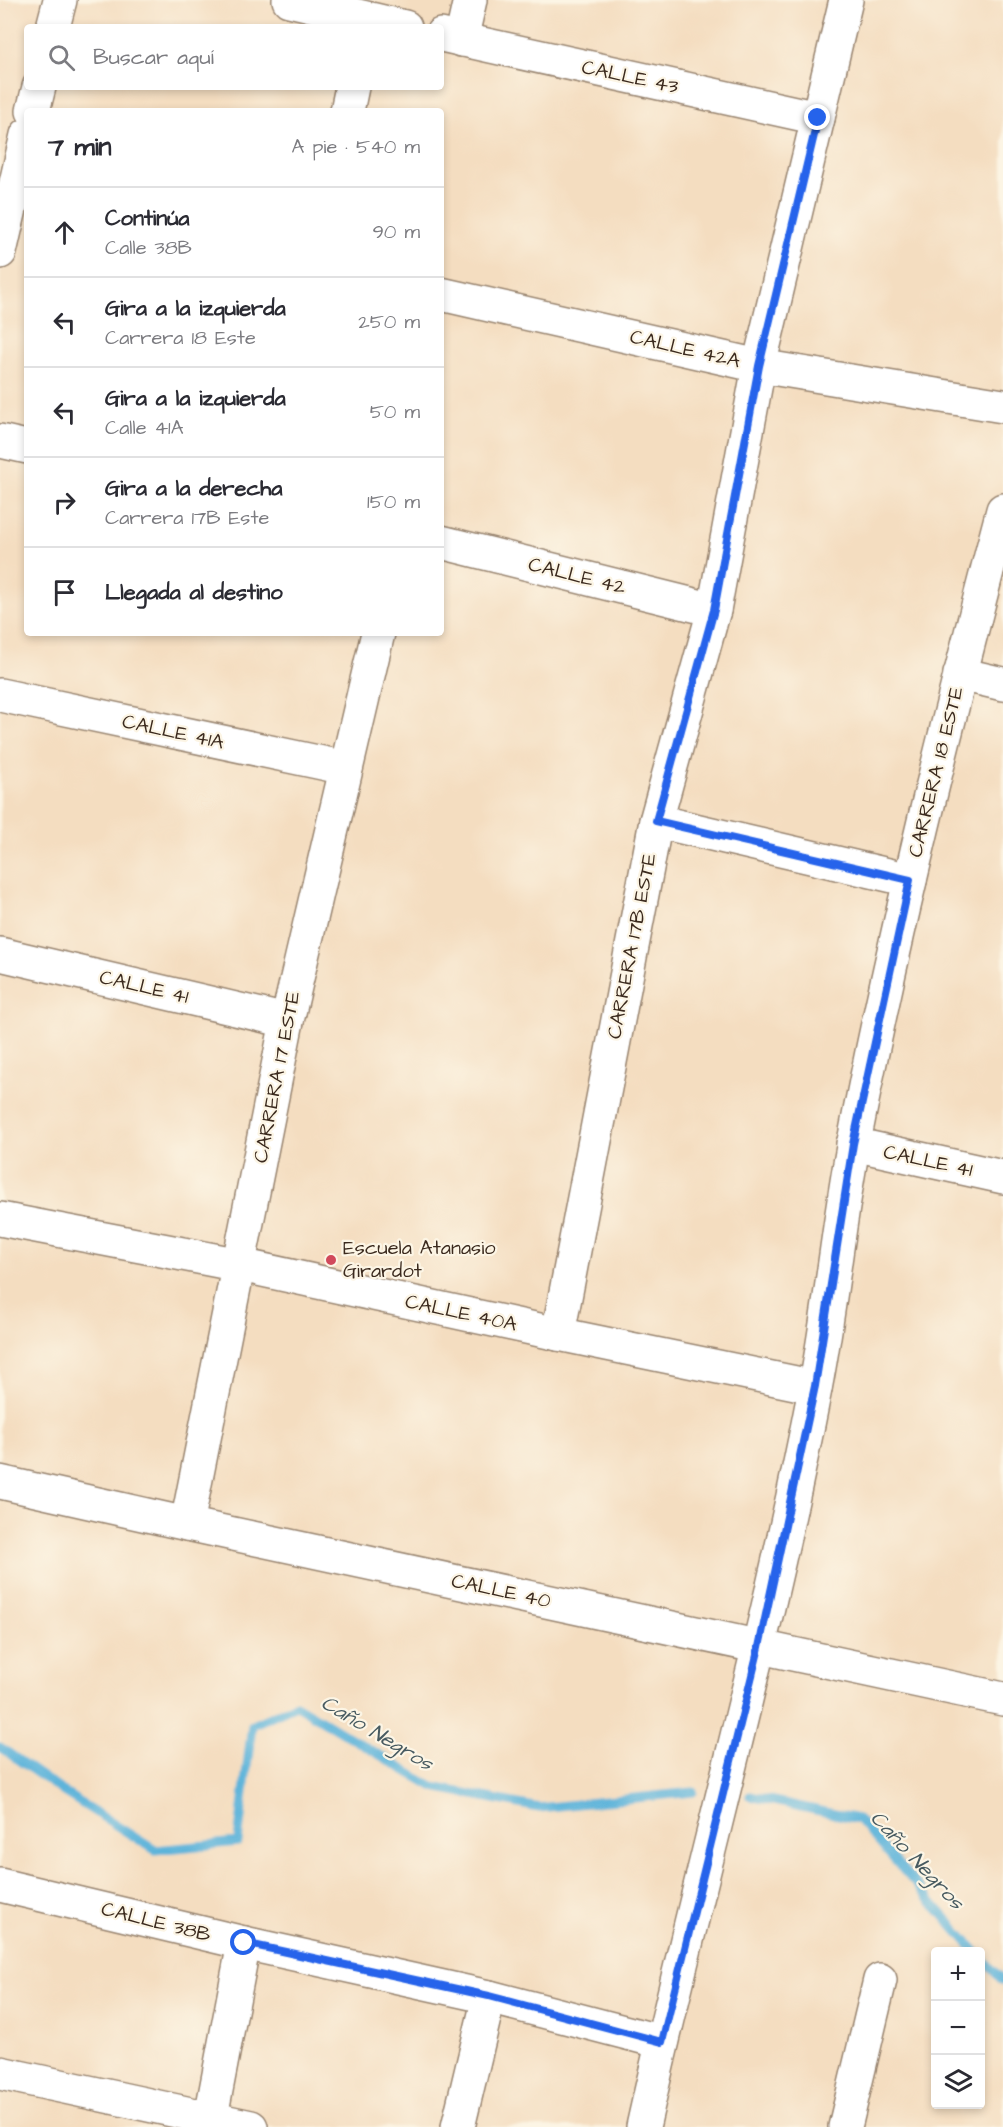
<!DOCTYPE html>
<html lang="es">
<head>
<meta charset="utf-8">
<style>
	:root { --surface:#fff; --page:#f2f2f3; --text:#2b2b33; --muted:#7c7c81; --line:#e1e1e2 }
	body { margin:0; font-family:"Architects Daughter",sans-serif; background:var(--page); color:var(--text) }
	.controls { position:absolute; right:18px; bottom:18px; display:grid; overflow:hidden; border-radius:6px; box-shadow:0 3px 9px #0003 }
	.controls button { width:54px; height:54px; display:grid; place-items:center; padding:0; border:0; border-bottom:2px solid var(--line); background:var(--surface); color:var(--text); font:30px sans-serif }
	.stop { position:absolute; width:18px; height:18px; margin:-14px; border:4px solid #2563eb; border-radius:50%; background:#fff }
	.stop.end { background:#2563eb; border-color:#fff; box-shadow:0 2px 6px #0008 }
	.list { margin:0; padding:0; list-style:none }
	h2 { display:flex; justify-content:space-between; align-items:center; height:78px; margin:0; padding:0 24px; font-size:26px }
	h2 small { font-size:20px; font-weight:400; color:var(--muted) }
	.list li { display:grid; grid-template-columns:39px 1fr auto; gap:18px; align-items:center; box-sizing:border-box; height:90px; padding:0 24px; border-top:2px solid var(--line) }
	.list b { display:block; font-size:22px; white-space:nowrap }
	.list p { margin:0; font-size:20px; white-space:nowrap; color:var(--muted) }
	.list em { font-size:20px; font-style:normal; color:var(--muted) }
	.icon { flex:none; width:33px; height:33px; fill:none; stroke:currentColor; stroke-width:2; stroke-linecap:round; stroke-linejoin:round }
	.map { position:relative; flex:none; width:1003px; height:2127px; overflow:hidden }
	.search { position:absolute; background:var(--surface); box-shadow:0 3px 9px #0003; left:24px; top:24px; width:420px; height:66px; display:flex; align-items:center; gap:15px; box-sizing:border-box; padding:0 21px; border-radius:6px; color:var(--muted); font-size:22px }
	.panel { position:absolute; background:var(--surface); box-shadow:0 3px 9px #0003; left:24px; top:108px; width:420px; height:528px; border-radius:6px }
	.map>svg:first-child { display:block }
</style>
</head>
<body>
<div class="map">
<svg width="1003" height="2127" viewBox="0 0 1003 2127">
	<rect width="100%" height="100%" fill="#fcf5e5"/>
	<filter id="ink" filterUnits="userSpaceOnUse"><feTurbulence type="fractalNoise" baseFrequency=".0167" numOctaves="2"/><feDisplacementMap in="SourceGraphic" scale="12" xChannelSelector="R" yChannelSelector="G"/><feConvolveMatrix kernelMatrix="1 2 1 2 8 2 1 2 1" color-interpolation-filters="sRGB"/></filter>
	<filter id="wash" filterUnits="userSpaceOnUse"><feTurbulence type="fractalNoise" baseFrequency=".008" numOctaves="4" result="noise"/><feDisplacementMap in="SourceGraphic" scale="24" xChannelSelector="R" yChannelSelector="G"/><feGaussianBlur stdDeviation="1.35" result="paint"/><feColorMatrix in="noise" values="0 0 0 0 0 0 0 0 0 0 0 0 0 0 0 0 0 1.4 0 .05"/><feComposite in="paint" operator="in"/></filter>
	<g filter="url(#wash)">
		<rect width="100%" height="100%" fill="#f4ddc0"/>
		<g fill="none" stroke-linecap="round" stroke-linejoin="round">
			<!-- stream -->
			<g stroke="#5db4da" stroke-width="9">
				<polyline points="0,1747 65,1793 155,1850 238,1842 252,1725 296,1705 433,1787 539,1808 693,1792"/>
				<polyline points="750,1796 858,1819 976,1952"/>
				<polyline points="980,1956 1003,1981"/>
			</g>
		</g>
	</g>
	<g filter="url(#ink)">
		<g fill="none" stroke-linecap="round" stroke-linejoin="round">
			<defs>
				<g id="minor">
					<polyline points="289,0 405,27"/>
					<polyline points="53,27 60,0"/>
					<polyline points="441,35 818,118"/>
					<polyline points="461,40 470,0"/>
					<polyline points="33,111 39,87"/>
					<polyline points="347,111 352,87"/>
					<polyline points="0,252 27,135"/>
					<polyline points="441,294 759,366 1003,406"/>
					<polyline points="0,441 27,447"/>
					<polyline points="441,542 714,610"/>
					<polyline points="960,674 1003,684"/>
					<polyline points="0,695 346,768"/>
					<polyline points="656,821 910,880"/>
					<polyline points="0,954 287,1021"/>
					<polyline points="853,1144 1003,1177"/>
					<polyline points="0,1219 240,1265 558,1334 815,1387"/>
					<polyline points="558,1334 656,821 714,610 759,366 846,0"/>
					<polyline points="0,1482 187,1524 1003,1699"/>
					<polyline points="187,1524 287,1021 378,633"/>
					<polyline points="0,1885 244,1943 489,1997 662,2042"/>
					<polyline points="0,2073 251,2127"/>
					<polyline points="209,2127 244,1943"/>
					<polyline points="458,2127 489,1997"/>
					<path d="M643,2127C698,1880 767,1637 815,1389C831,1307 838,1224 854,1142C895,929 948,719 1003,510"/>
					<polyline points="845,2127 880,1980"/>
				</g>
			</defs>
			<!-- minor casing -->
			<use href="#minor" stroke="#98846f" stroke-width="36"/>
			<!-- minor -->
			<use href="#minor" stroke="#fff" stroke-width="33"/>
		</g>
	</g>
	<g fill="none" stroke-linecap="round" stroke-linejoin="round" filter="url(#ink)">
		<!-- route -->
		<polyline stroke="#2563eb" stroke-width="8" points="244,1943 489,1996 662,2042 759,1647 815,1386 853,1144 910,880 656,821 714,610 759,366 818,118"/>
	</g>
	<!-- markers -->
	<circle fill="#d1495b" stroke="#fcf5e5" stroke-width="2" cx="331" cy="1260" r="6"/>
	<g text-anchor="middle" dominant-baseline="central" stroke-width="4.5" stroke-linejoin="round" paint-order="stroke">
		<!-- street labels -->
		<g font-size="20" fill="#3b2a1e" stroke="#fcf5e5">
			<text transform="translate(630 77) rotate(12)">CALLE 43</text>
			<text transform="translate(685 349) rotate(13)">CALLE 42A</text>
			<text transform="translate(577 576) rotate(14)">CALLE 42</text>
			<text transform="translate(173 732) rotate(12)">CALLE 41A</text>
			<text transform="translate(936 772) rotate(-76)">CARRERA 18 ESTE</text>
			<text transform="translate(632 946) rotate(-79)">CARRERA 17B ESTE</text>
			<text transform="translate(144 987) rotate(13)">CALLE 41</text>
			<text transform="translate(277 1077) rotate(-79)">CARRERA 17 ESTE</text>
			<text transform="translate(928 1161) rotate(12)">CALLE 41</text>
			<text transform="translate(461 1313) rotate(12)">CALLE 40A</text>
			<text transform="translate(501 1591) rotate(12)">CALLE 40</text>
			<text transform="translate(156 1922) rotate(14)">CALLE 38B</text>
		</g>
		<!-- poi labels -->
		<g font-size="20" fill="#3b2a1e" stroke="#fcf5e5" text-anchor="start">
			<text x="343" y="1248">Escuela Atanasio<tspan x="343" dy="23">Girardot</tspan></text>
		</g>
		<!-- water labels -->
		<g font-size="21" font-style="italic" fill="#475a60" stroke="#fcf5e5">
			<text transform="translate(377 1733) rotate(31)">Caño Negros</text>
			<text transform="translate(917 1860) rotate(47)">Caño Negros</text>
		</g>
	</g>
</svg>
<div class="controls">
<button>+</button>
<button>−</button>
<button><svg class="icon" aria-label="layers" viewBox="0 0 24 24"><path d="M12 4l9 5-9 5-9-5zM3 14l9 5 9-5"/></svg></button>
</div>
<div class="stop" style="left:244px;top:1943px"></div>
<div class="stop end" style="left:818px;top:118px"></div>
<div class="search"><svg class="icon" aria-label="search" viewBox="0 0 24 24"><circle cx="10" cy="10" r="6"/><path d="M15 15l6 6"/></svg>Buscar aquí</div>
<section class="panel">
<h2>7 min<small>A pie · 540 m</small></h2>
<ul class="list">
<li><svg class="icon" aria-label="ahead" viewBox="0 0 24 24"><path d="M12 20V5M6 11l6-6 6 6"/></svg><div><b>Continúa</b><p>Calle 38B</p></div><em>90 m</em></li>
<li><svg class="icon" aria-label="left" viewBox="0 0 24 24"><path d="M17 20v-9H6M10 6l-5 5 5 5"/></svg><div><b>Gira a la izquierda</b><p>Carrera 18 Este</p></div><em>250 m</em></li>
<li><svg class="icon" aria-label="left" viewBox="0 0 24 24"><path d="M17 20v-9H6M10 6l-5 5 5 5"/></svg><div><b>Gira a la izquierda</b><p>Calle 41A</p></div><em>50 m</em></li>
<li><svg class="icon" aria-label="right" viewBox="0 0 24 24"><path d="M7 20v-9h11M14 6l5 5-5 5"/></svg><div><b>Gira a la derecha</b><p>Carrera 17B Este</p></div><em>150 m</em></li>
<li><svg class="icon" aria-label="arrive" viewBox="0 0 24 24"><path d="M6 21V4h12l-3 4 3 4H6"/></svg><div><b>Llegada al destino</b></div></li>
</ul>
</section>
</div>
</body>
</html>
